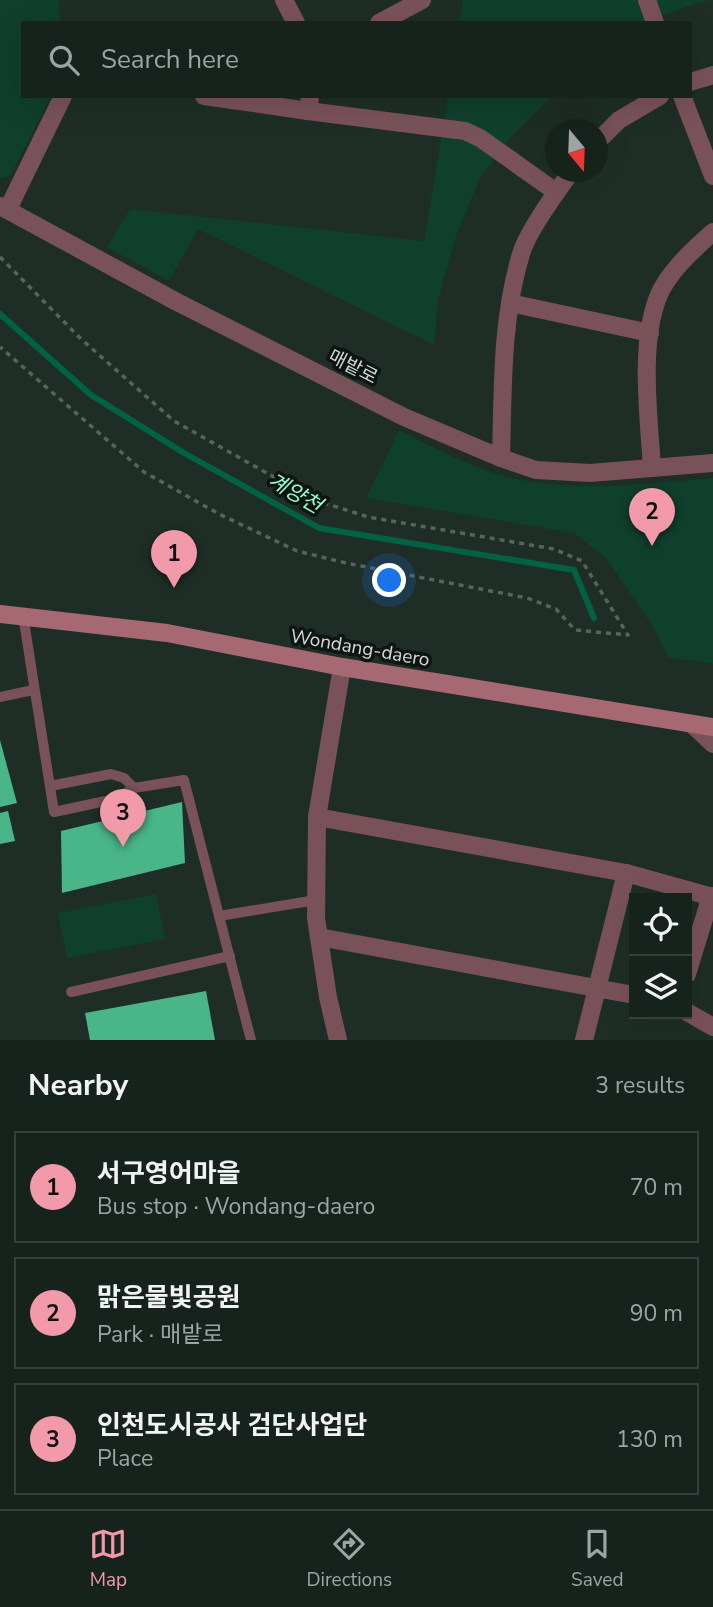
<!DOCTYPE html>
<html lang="en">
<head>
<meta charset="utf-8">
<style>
	:root { --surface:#16221c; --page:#232f29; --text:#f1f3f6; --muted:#9ea4a3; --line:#353f3b; --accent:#f39aaa }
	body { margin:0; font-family:"Nunito Sans","Noto Sans KR",sans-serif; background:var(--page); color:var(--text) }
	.controls { position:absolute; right:21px; bottom:21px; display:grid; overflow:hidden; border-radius:0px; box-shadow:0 7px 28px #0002 }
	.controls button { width:63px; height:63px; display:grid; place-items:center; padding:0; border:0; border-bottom:2px solid var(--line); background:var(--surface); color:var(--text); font:35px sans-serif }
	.compass { position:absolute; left:545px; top:119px; width:63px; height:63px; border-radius:50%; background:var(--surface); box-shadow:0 7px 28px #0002; rotate:161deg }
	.you { position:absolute; left:390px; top:581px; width:24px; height:24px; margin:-18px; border:5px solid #fff; border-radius:50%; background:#1a73e8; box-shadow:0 0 0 10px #1a73e833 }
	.badge { display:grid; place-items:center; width:46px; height:46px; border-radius:50%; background:var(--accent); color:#111; font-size:23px; font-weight:700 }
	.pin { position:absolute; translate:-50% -58px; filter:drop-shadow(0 2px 4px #0008) }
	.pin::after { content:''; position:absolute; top:37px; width:24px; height:21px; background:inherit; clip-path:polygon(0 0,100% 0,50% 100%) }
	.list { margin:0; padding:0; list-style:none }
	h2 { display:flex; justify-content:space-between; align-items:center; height:91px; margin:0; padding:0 28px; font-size:30px }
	h2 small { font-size:23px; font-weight:400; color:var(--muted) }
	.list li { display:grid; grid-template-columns:46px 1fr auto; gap:21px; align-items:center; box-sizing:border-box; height:112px; margin:0 14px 14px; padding:0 14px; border:2px solid var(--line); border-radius:0px }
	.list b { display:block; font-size:26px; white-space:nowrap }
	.list p { margin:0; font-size:23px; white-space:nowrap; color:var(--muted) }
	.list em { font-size:23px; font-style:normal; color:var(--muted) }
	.icon { flex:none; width:38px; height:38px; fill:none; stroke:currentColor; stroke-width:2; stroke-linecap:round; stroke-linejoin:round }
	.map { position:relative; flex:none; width:713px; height:1040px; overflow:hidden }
	.search { position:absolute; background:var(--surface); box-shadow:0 7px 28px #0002; left:21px; right:21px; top:21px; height:77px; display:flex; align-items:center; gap:18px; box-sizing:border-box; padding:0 24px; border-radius:0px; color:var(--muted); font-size:26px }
	.sheet { height:469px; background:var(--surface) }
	nav { display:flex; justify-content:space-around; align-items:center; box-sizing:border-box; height:98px; border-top:2px solid var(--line); background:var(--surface); font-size:19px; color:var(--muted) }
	nav a { display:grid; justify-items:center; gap:4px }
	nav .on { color:var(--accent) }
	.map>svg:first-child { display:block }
</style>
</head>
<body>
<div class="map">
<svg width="713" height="1040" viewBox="0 0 713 1040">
	<rect width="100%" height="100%" fill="#1e2e26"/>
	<!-- green -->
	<g fill="#0f3f2d">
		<polygon points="0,0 58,0 60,23 23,23 23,96 51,96 10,176 0,179"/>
		<polygon points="463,0 713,0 697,3 643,23 460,23"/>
		<polygon points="448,96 553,96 509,139 479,180 456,236 438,300 434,345 198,229 169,281 107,247 130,209 424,241"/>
		<path d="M399,430C434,448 469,467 508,477C574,493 646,484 713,478V664L668,657L654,628L606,558L574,533L366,498Z"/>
		<polygon points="156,894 165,939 67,958 58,913"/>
	</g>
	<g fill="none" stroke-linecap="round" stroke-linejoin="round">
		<!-- stream -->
		<polyline stroke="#006243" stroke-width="6" points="0,314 91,395 184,453 319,528 574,570 594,618"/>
	</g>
	<!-- building -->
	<g fill="#49b589">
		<polygon points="0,740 17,803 0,807"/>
		<polygon points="182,802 185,863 62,893 61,831"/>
		<polygon points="8,811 15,841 0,844 0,813"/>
		<polygon points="206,991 215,1040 90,1040 85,1013"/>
	</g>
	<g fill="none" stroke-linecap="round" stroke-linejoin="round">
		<!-- path -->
		<polyline stroke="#56645d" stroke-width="3.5" stroke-dasharray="5 5" stroke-linecap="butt" points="0,257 81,339 174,421 315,500 368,517 554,549 582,561 628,635 575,630 556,609 527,598 346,563 297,551 219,514 144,472 0,347"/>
		<!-- lane -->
		<g stroke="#795259" stroke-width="10">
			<polyline points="23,615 54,812 115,799 134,788 184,780 251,1040"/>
			<polyline points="0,697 33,690"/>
			<polyline points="50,786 111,774 124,778 134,788"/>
			<polyline points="219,916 316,900"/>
			<polyline points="71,992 230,956"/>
		</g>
		<!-- street -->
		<g stroke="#795259" stroke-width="18">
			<polyline points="284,0 296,23"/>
			<polyline points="647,0 655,23"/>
			<polyline points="379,23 422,0"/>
			<polyline points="690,82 713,75"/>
			<polyline points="204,96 308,111 310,96"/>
			<polyline points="682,96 713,176"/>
			<polyline points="308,111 465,131 480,138 556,192"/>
			<polyline points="598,141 619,120 660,96"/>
			<polyline points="0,206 177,302 404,417 501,458 536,470 590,473 713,463"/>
			<polyline points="8,209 63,96"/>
			<polyline points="510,303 650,333"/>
			<path d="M501,458C503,390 501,320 521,254C527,232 557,191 571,172"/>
			<path d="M652,468C649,417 639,346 658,297C668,272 694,249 713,232"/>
			<polyline points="694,726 713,744"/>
			<polyline points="317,817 626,873 713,897"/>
			<polyline points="319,937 634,995"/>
			<polyline points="687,974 711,896"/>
			<polyline points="687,1012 713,1027"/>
			<polyline points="338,1040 328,997 316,918 317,817 342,667"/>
			<polyline points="584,1040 626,873"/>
		</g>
		<!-- secondary -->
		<polyline stroke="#a66873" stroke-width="18" points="0,614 167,633 342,667 713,727"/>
	</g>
	<g text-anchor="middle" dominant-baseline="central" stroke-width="7" stroke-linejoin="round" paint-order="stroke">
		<!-- street labels -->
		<g font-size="19" fill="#d0dad5" stroke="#0d1411">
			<text transform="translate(353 367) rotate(27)">매밭로</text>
			<text transform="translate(360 648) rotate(10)">Wondang-daero</text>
		</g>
		<!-- water labels -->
		<g font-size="21" font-style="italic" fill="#94fdce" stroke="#0d1411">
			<text transform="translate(295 493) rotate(30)">계양천</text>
		</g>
	</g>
</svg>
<div class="controls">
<button><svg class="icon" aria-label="locate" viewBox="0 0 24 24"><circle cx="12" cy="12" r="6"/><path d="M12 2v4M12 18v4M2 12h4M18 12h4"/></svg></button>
<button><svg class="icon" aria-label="layers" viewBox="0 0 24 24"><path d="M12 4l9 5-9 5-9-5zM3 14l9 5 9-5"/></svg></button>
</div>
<svg class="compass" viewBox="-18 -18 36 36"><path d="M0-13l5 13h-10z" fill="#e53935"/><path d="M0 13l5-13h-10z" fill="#9ea4a3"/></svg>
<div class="you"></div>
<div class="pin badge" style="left:174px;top:588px">1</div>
<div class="pin badge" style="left:652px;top:546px">2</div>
<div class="pin badge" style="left:123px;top:847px">3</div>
<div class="search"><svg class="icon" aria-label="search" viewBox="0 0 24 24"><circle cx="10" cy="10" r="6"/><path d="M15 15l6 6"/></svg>Search here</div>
</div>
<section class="sheet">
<h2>Nearby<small>3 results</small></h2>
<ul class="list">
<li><span class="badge">1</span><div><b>서구영어마을</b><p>Bus stop · Wondang-daero</p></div><em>70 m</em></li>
<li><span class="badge">2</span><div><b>맑은물빛공원</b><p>Park · 매밭로</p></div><em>90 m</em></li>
<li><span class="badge">3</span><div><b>인천도시공사 검단사업단</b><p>Place</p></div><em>130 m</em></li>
</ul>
</section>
<nav>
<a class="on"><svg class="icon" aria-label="map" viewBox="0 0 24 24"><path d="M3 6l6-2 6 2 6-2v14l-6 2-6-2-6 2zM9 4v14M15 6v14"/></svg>Map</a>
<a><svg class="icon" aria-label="directions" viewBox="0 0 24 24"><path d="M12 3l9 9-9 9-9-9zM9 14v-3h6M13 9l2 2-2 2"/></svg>Directions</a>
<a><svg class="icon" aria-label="saved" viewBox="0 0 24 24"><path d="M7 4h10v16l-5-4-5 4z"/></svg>Saved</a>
</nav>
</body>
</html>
